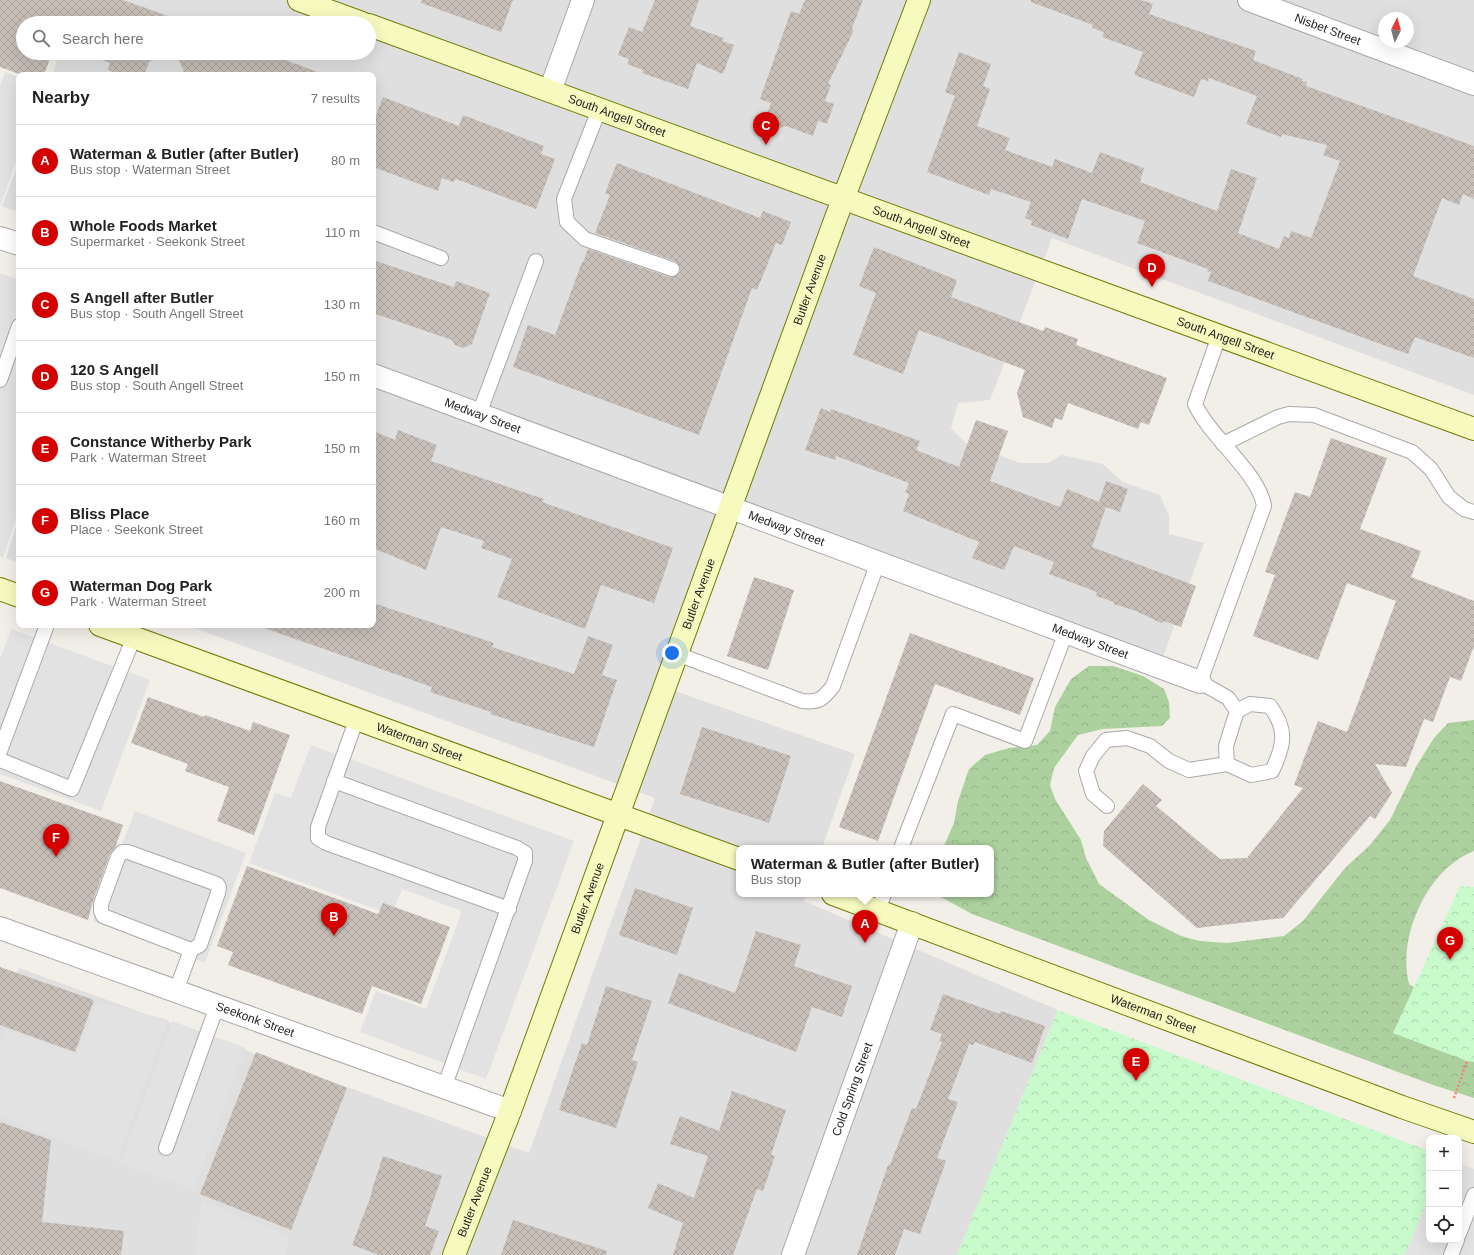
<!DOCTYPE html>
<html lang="en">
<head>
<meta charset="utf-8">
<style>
	:root { --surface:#fff; --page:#f6f6f6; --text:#222; --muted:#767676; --line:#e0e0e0; --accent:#d40000 }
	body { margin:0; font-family:Helvetica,sans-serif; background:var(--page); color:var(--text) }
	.controls { position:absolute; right:12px; bottom:12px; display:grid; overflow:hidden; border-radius:8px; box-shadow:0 4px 16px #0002 }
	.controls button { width:36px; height:36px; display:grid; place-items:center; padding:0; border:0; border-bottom:1px solid var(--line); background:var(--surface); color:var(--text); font:20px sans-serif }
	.compass { position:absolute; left:1378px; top:12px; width:36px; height:36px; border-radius:50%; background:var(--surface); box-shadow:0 4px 16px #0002; rotate:6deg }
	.you { position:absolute; left:672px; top:653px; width:14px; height:14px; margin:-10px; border:3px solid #fff; border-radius:50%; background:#1a73e8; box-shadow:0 0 0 6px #1a73e833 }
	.badge { display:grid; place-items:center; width:26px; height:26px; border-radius:50%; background:var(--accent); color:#fff; font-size:13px; font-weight:700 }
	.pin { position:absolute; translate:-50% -33px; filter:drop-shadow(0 1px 2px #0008) }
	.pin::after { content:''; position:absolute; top:21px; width:14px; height:12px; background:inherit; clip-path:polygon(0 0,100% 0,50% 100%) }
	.popup { position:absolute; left:736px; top:845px; width:258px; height:52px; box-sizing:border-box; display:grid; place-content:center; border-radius:8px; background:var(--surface); filter:drop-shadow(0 1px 3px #0005); font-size:13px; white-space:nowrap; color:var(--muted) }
	.popup b { font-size:15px; color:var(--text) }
	.popup::after { content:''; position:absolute; left:50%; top:100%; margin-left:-8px; border:8px solid transparent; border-top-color:var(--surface) }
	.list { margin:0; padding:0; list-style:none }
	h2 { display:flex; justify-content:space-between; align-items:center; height:52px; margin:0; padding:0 16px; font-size:17px }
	h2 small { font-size:13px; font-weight:400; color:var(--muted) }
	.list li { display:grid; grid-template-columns:26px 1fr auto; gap:12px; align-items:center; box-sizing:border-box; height:72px; padding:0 16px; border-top:1px solid var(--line) }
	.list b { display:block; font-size:15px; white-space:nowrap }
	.list p { margin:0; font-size:13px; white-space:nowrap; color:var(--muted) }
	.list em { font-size:13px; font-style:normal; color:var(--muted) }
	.icon { flex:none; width:22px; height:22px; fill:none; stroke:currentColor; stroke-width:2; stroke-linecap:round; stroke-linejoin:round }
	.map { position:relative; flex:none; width:1474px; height:1255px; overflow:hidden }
	.search { position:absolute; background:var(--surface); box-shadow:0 4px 16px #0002; left:16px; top:16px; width:360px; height:44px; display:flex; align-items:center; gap:10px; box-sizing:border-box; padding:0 14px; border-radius:22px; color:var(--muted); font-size:15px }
	.panel { position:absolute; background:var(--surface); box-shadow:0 4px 16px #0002; left:16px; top:72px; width:360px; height:556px; border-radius:8px }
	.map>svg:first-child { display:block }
</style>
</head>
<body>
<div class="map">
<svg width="1474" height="1255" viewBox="0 0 1474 1255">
	<defs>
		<pattern id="forest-crowns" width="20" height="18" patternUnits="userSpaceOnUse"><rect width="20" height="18" fill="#add19e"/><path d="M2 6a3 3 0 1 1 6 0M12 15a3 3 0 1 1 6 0" fill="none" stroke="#95b388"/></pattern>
		<pattern id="park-crowns" width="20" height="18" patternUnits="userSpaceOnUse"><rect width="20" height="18" fill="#c8facc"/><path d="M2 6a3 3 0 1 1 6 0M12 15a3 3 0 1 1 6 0" fill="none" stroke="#acd6af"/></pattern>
		<pattern id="building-cross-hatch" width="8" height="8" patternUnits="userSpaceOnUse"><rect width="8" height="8" fill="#c7bfb8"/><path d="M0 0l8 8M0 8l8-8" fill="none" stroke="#aba49e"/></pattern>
	</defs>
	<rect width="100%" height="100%" fill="#f2efe9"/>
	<!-- residential -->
	<g fill="#e0dfdf" fill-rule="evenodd">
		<path d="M80,0H1474V395L1052,238L990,400L958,403L951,429L966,443L1020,463H1048L1062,455L1103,464L1123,482L1160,495L1169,516V534L1204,543L1164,654L1153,668L741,514L732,527L675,691L855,754L822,848H739V894H806L804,901L1058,1010L957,1255H0V1018L19,968L529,1153L655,798L186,625H373V75H52L60,53H369V23H72ZM1384,18H1408V42H1384Z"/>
		<polygon points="19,162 19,212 2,206"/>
		<polygon points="19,517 19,563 6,558"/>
	</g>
	<!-- forest -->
	<path fill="url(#forest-crowns)" d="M1089,666H1113L1143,676L1164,689L1169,702L1170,718L1162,726L1103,729L1078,735L1054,768L1050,785L1055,799L1081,840L1086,858L1099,884L1149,920L1181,936L1200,941L1227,943L1284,936L1303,921L1345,868L1370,845L1390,820L1417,765L1434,738L1448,723L1474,720V851C1427,869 1397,937 1409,984L1426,995L1474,979V1098L1433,1085L972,914L939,896L937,894H991V848H943L954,823L958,801L969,769L985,755L1009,748L1037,745L1050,731L1055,707L1071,679Z"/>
	<!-- park -->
	<g fill="url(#park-crowns)">
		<polygon points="1460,886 1474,887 1474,1062 1467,1061 1393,1033"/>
		<polygon points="1058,1010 1429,1151 1429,1196 1405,1255 957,1255"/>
	</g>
	<!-- parking -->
	<g fill="#e2e2e2">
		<polygon points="5,72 19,77 19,153 0,206 0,85"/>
		<polygon points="0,273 19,280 19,509 3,558 0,556"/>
		<polygon points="11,629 150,680 101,811 0,774 0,659"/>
		<polygon points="311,745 574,841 486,1079 360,1032 376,991 426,1009 462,911 402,889 392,915 249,863 275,793 291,798"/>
		<polygon points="135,811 246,853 205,963 93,921"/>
		<polygon points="97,1002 169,1020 117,1162 0,1117 0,1046 7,1030 77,1054"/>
		<polygon points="172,1021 246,1048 194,1190 120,1164"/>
		<polygon points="1459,1163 1474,1169 1474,1255 1405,1255 1429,1196 1429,1240 1459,1240"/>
		<polygon points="202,1201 288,1235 286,1255 195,1255"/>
	</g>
	<!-- building -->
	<g fill="url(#building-cross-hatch)">
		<polygon points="0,0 123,0 168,16 166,23 23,23 23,53 52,53 44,75 22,75 0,67"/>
		<polygon points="422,0 513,0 501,32 421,3"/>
		<polygon points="655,0 699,0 690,26 724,38 722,41 734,45 723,74 697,63 688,89 642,73 643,70 627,64 629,59 618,55 629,27 642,32"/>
		<polygon points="805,0 863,0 852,28 853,32 828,84 831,85 825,101 834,104 827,124 818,121 813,136 786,126 780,128 771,124 766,117 771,103 760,99 791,11 799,14"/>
		<polygon points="1031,0 1141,0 1153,4 1149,14 1256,51 1253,60 1303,79 1302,81 1307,82 1306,86 1474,146 1474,199 1463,194 1459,205 1442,198 1413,276 1474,299 1474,358 1415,337 1408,354 1208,281 1211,272 1207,271 1208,269 1137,243 1145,221 1082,199 1068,239 1031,225 1032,221 1025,218 1031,202 991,189 989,195 927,172 955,96 945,92 959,52 991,64 983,86 990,89 977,126 1010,138 1005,150 1052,167 1055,159 1092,173 1100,152 1144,168 1140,182 1217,211 1231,169 1257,178 1238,233 1279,249 1284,236 1289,238 1291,231 1311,238 1340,161 1323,155 1327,145 1282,134 1281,137 1246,124 1257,96 1209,78 1208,81 1201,79 1194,97 1134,75 1143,52 1102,37 1104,32 1092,28 1093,25 1031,2"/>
		<polygon points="83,53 155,53 152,61 150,60 144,75 122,75 108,70 110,63"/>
		<polygon points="176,53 267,53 320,73 319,75 185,75"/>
		<polygon points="383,97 459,126 463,115 544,146 541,154 555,159 536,209 456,179 453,182 442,178 438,191 373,167 373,123"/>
		<polygon points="617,163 760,218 763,211 791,222 782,245 776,243 757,290 752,288 699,435 513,367 528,325 555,335 582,262 583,262 588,249 669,277 674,277 680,272 680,267 675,261 595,233 610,195 605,193"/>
		<polygon points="874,247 957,280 951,297 1043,331 1045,327 1078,339 1076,345 1167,378 1149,425 1141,422 1138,429 1068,403 1062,420 1055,418 1052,428 1023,417 1017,393 1025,370 919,330 903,374 853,355 876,293 859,286"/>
		<polygon points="373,260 454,287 456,281 490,293 472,344 463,348 455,345 452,340 373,313"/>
		<polygon points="821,408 830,412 831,409 920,441 916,450 959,467 976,420 1008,431 990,481 1060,507 1067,489 1099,502 1106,481 1128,489 1120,512 1106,507 1092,547 1196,586 1181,627 1164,621 1161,623 1136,611 1114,604 1114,602 1096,596 1097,592 1049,574 1054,562 1014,546 1004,570 972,558 979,542 903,511 909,494 905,492 909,483 836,456 835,460 805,450"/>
		<polygon points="398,430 437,445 431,461 544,499 542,502 673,548 654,603 601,585 585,629 497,597 512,559 481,548 484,541 441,527 426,570 373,548 373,431 395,440"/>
		<polygon points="1331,438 1387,458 1360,529 1421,551 1411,577 1474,601 1474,646 1461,681 1450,677 1433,722 1424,719 1406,767 1375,764 1392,793 1375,819 1370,816 1283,918 1197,928 1103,846 1104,831 1143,784 1162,800 1156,806 1220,859 1247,858 1303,788 1294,785 1318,721 1347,732 1396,601 1347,583 1318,660 1253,636 1275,575 1265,572 1295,492 1310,497"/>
		<polygon points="754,577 794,590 768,670 727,656"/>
		<polygon points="373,603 494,643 492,647 574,674 588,636 613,645 602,675 617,680 594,747 490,714 491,712 430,692 432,687 267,629 268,625 373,625"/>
		<polygon points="910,633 1034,678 1020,715 935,684 878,841 839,827"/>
		<polygon points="148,697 204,717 205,715 250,731 253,722 290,735 254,835 217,821 229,787 185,771 188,764 131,743"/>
		<polygon points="702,727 791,756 769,823 680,794"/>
		<polygon points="0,781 123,825 115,848 110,854 93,901 88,920 0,888"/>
		<polygon points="247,866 378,914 383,903 450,927 421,1004 372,986 362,1014 228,965 233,952 217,946"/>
		<polygon points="635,888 693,908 677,955 619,935"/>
		<polygon points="756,931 801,945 794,966 852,986 842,1017 812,1007 796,1052 668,1003 679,973 735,993"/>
		<polygon points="0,967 94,1000 75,1052 0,1025"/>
		<polygon points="606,986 652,1001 632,1060 638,1062 616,1128 559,1110 582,1043 587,1045"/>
		<polygon points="943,994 1000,1014 1001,1011 1045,1026 1032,1063 975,1042 973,1045 969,1044 948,1099 958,1102 937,1158 946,1161 920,1234 904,1229 895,1255 857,1255 888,1165 890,1165 912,1108 916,1109 942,1042 939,1041 942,1034 930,1030"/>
		<polygon points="256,1052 347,1088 291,1230 200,1194"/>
		<polygon points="732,1091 786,1110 771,1155 775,1156 763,1191 757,1189 733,1255 673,1255 683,1223 648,1208 658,1183 694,1198 708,1156 670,1144 680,1116 719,1131"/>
		<polygon points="0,1122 51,1140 42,1222 124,1231 121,1255 0,1255"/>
		<polygon points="383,1156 442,1176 425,1226 439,1231 430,1255 379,1255 352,1245 372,1193 371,1193"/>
		<polygon points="513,1220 607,1251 606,1255 501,1255"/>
	</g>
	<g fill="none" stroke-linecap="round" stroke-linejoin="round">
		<defs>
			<g id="lane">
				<polyline points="599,110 564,199 567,222 585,239 672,269"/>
				<polyline points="373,232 441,258"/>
				<path d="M1219,336L1195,404C1209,436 1259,473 1264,506L1200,682L1228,698L1237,711"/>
				<polyline points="0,380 19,326"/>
				<polyline points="479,414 536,261"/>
				<polyline points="1223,444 1278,417 1289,414 1314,415 1412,452 1431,469 1449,497 1464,509 1474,512"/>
				<path d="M677,654L802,701C819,703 823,699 833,686L878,562"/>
				<path d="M1250,704L1270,706C1288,730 1284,746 1272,771L1251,775L1227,764L1226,746L1237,711Z"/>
				<polyline points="357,718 318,827 318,838 326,843 509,909"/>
				<polyline points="0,751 47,625"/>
				<polyline points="0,760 72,789 134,637"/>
				<polyline points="334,781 517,848 525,853 525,861 444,1088"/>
				<polyline points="1107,806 1093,794 1086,771 1093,756 1106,740 1127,738 1150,746 1169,761 1189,770 1227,764"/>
				<polyline points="901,848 953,714 1025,741 1066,632"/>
				<polyline points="878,911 884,894"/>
				<polyline points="176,991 191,950 200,945 218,893 219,887 217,884 128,852 122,852 118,857 101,904 101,911 103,916 191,950"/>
				<polyline points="166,1148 217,1006"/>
				<polyline points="1459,1234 1474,1195"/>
				<polyline points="1451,1255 1457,1240"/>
			</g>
			<g id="street">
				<path id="s1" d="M1249,0L1474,84"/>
				<polyline points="550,91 583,0"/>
				<polyline points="0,238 19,244"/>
				<path id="s2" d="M373,375L1200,682"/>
				<path id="s3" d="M0,928L510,1111"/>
				<path id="s4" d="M793,1255L912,923"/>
			</g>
			<g id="secondary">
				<polyline points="299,0 362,23"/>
				<path id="s5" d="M369,25L1474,429"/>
				<polyline points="0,589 19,596"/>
				<path id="s6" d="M100,625L739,859"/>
				<path id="s7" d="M833,894L1402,1107L1474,1132"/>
				<path id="s8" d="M454,1255L510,1111L837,215L919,0"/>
			</g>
		</defs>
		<!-- lane casing -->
		<use href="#lane" stroke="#a9a9a9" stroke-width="16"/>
		<!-- street casing -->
		<use href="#street" stroke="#a9a9a9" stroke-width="24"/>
		<!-- secondary casing -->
		<use href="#secondary" stroke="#707d05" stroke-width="24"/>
		<!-- path -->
		<polyline stroke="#fa8072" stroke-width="2.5" stroke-dasharray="2 2" stroke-linecap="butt" points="1454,1098 1467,1061"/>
		<!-- lane -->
		<use href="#lane" stroke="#fff" stroke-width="14"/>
		<!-- street -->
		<use href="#street" stroke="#fff" stroke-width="22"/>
		<!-- secondary -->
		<use href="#secondary" stroke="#f7fabf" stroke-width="22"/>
	</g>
	<g text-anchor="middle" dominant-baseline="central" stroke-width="3" stroke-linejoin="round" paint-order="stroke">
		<!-- street labels -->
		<g font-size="12" fill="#222" stroke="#fff">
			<text stroke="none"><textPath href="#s1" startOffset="84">Nisbet Street</textPath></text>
			<text stroke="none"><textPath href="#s5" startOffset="264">South Angell Street</textPath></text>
			<text stroke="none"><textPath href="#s5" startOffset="588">South Angell Street</textPath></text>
			<text stroke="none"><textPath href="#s8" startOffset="1029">Butler Avenue</textPath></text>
			<text stroke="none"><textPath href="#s5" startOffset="912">South Angell Street</textPath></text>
			<text stroke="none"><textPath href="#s2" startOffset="117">Medway Street</textPath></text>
			<text stroke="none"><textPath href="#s2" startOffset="441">Medway Street</textPath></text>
			<text stroke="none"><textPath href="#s8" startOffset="705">Butler Avenue</textPath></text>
			<text stroke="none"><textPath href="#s2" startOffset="765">Medway Street</textPath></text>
			<text stroke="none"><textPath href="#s6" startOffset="340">Waterman Street</textPath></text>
			<text stroke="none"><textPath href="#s8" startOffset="381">Butler Avenue</textPath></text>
			<text stroke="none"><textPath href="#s7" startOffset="342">Waterman Street</textPath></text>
			<text stroke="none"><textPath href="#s3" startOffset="271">Seekonk Street</textPath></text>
			<text stroke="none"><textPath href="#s4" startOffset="176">Cold Spring Street</textPath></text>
			<text stroke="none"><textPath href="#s8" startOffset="57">Butler Avenue</textPath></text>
		</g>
	</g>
</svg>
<div class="controls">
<button>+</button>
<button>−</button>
<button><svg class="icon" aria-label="locate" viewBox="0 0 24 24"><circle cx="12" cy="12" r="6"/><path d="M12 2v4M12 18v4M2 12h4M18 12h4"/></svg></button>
</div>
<svg class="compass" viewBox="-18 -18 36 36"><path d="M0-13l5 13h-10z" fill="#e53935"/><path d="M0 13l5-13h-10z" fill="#767676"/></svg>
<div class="you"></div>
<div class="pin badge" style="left:865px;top:943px">A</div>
<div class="popup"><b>Waterman &amp; Butler (after Butler)</b>Bus stop</div>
<div class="pin badge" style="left:334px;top:936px">B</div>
<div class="pin badge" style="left:766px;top:145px">C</div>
<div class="pin badge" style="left:1152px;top:287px">D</div>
<div class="pin badge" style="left:1136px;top:1081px">E</div>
<div class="pin badge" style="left:56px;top:857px">F</div>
<div class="pin badge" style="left:1450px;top:960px">G</div>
<div class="search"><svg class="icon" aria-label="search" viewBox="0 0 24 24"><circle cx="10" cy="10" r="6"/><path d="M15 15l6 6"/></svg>Search here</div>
<section class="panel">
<h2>Nearby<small>7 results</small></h2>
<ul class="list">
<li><span class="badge">A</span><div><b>Waterman &amp; Butler (after Butler)</b><p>Bus stop · Waterman Street</p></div><em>80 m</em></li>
<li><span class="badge">B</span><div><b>Whole Foods Market</b><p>Supermarket · Seekonk Street</p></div><em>110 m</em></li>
<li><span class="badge">C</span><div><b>S Angell after Butler</b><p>Bus stop · South Angell Street</p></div><em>130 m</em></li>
<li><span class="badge">D</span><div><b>120 S Angell</b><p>Bus stop · South Angell Street</p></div><em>150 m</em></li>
<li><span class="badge">E</span><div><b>Constance Witherby Park</b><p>Park · Waterman Street</p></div><em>150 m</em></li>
<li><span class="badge">F</span><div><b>Bliss Place</b><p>Place · Seekonk Street</p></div><em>160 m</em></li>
<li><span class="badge">G</span><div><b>Waterman Dog Park</b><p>Park · Waterman Street</p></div><em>200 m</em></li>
</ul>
</section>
</div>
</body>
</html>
